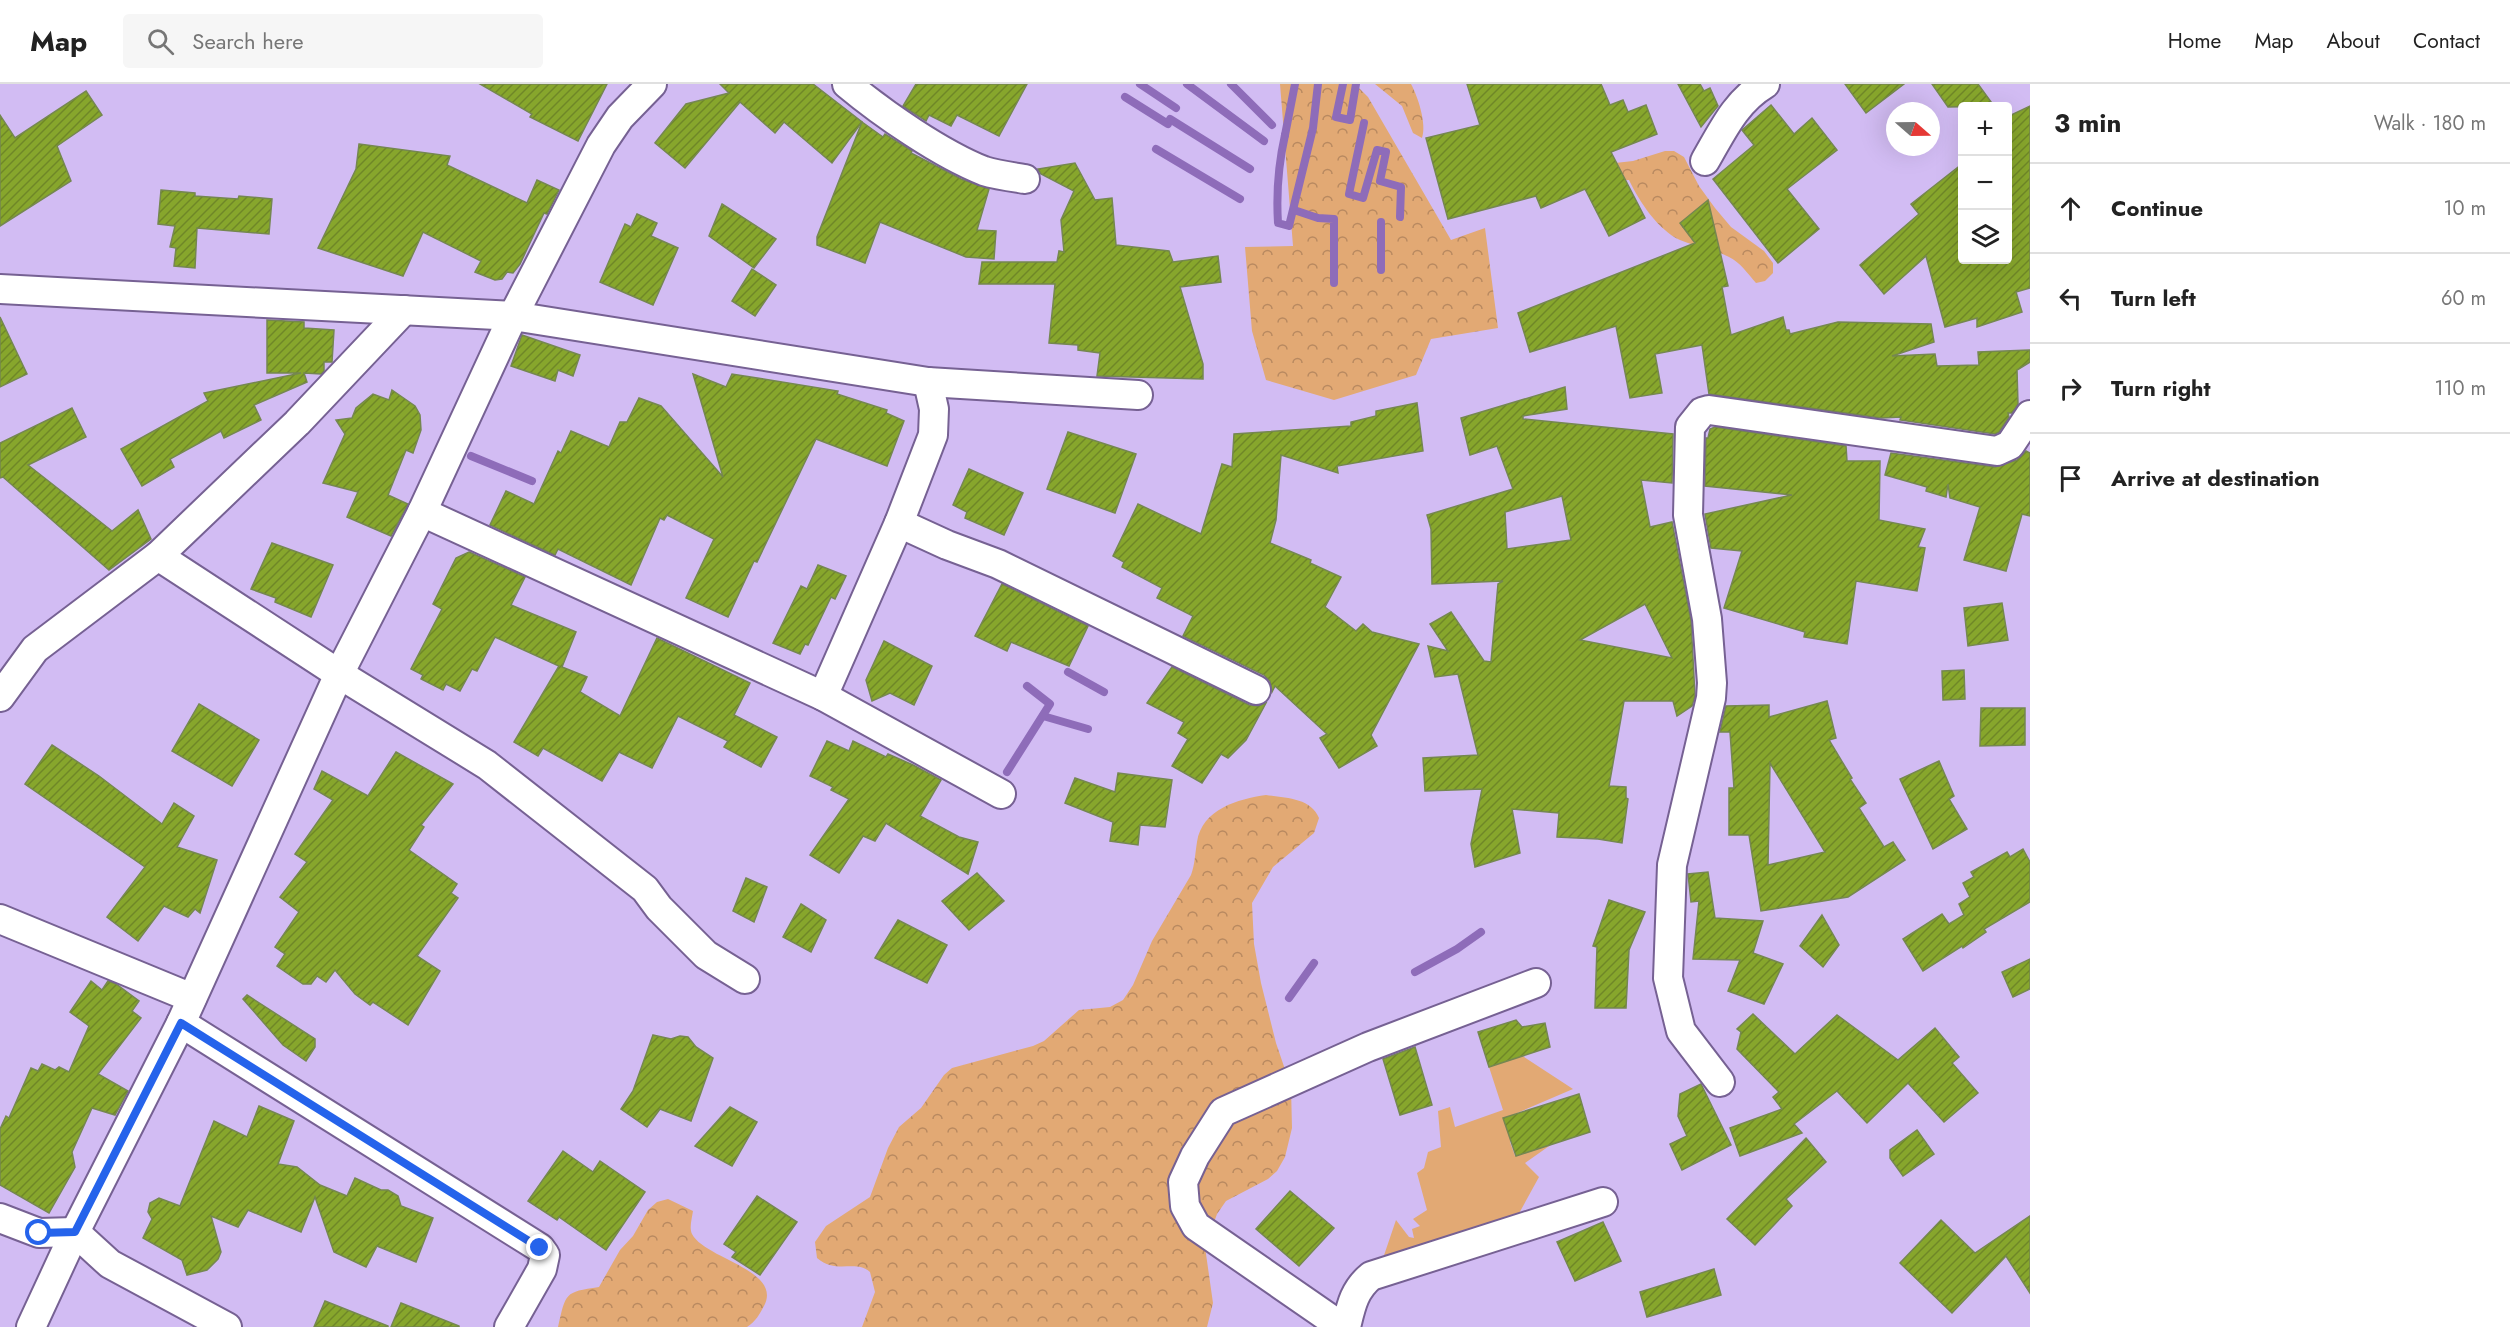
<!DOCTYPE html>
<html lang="en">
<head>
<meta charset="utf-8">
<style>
	:root { --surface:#fff; --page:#f6f6f6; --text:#222; --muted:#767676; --line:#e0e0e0 }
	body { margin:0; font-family:Jost,sans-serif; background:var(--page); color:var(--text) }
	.controls { position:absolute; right:18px; top:18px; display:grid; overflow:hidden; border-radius:6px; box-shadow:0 6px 24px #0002 }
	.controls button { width:54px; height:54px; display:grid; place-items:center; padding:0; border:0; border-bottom:2px solid var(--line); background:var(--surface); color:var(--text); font:30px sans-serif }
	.compass { position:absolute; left:1886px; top:18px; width:54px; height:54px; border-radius:50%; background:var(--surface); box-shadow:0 6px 24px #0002; rotate:110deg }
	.stop { position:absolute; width:18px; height:18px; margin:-14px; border:4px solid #2563eb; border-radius:50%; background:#fff }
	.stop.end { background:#2563eb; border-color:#fff; box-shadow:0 2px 6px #0008 }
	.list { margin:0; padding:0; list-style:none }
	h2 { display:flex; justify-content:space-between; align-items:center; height:78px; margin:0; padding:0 24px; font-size:26px }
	h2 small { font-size:20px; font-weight:400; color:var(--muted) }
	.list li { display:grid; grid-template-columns:39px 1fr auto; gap:18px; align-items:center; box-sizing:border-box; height:90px; padding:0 24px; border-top:2px solid var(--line) }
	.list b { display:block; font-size:22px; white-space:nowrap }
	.list em { font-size:20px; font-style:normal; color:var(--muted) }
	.icon { flex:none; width:33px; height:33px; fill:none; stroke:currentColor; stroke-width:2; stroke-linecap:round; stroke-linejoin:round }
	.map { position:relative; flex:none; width:2030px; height:1243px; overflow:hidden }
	header { display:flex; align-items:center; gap:36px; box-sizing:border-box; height:84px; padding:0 30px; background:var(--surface); border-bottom:2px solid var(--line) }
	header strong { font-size:28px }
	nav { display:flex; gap:33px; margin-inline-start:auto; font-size:21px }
	.search { width:420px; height:54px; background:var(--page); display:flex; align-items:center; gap:15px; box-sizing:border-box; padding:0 21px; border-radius:6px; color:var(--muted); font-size:22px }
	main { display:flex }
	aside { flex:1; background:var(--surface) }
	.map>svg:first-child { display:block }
</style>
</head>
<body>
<header>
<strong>Map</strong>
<div class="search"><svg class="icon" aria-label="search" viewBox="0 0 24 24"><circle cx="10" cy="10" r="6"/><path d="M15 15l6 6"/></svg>Search here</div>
<nav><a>Home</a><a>Map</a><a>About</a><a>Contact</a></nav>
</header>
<main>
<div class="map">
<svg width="2030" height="1243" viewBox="0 0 2030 1243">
	<defs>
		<pattern id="forest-crowns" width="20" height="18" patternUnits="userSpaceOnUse" patternTransform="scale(1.5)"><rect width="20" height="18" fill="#e2a974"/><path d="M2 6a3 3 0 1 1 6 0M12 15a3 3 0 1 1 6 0" fill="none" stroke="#b88960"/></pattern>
		<pattern id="building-hatch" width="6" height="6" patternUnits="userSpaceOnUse" patternTransform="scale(1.5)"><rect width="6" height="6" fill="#87a62c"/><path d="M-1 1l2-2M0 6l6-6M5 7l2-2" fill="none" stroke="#6f8727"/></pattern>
	</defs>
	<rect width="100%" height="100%" fill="#d2bcf3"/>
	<!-- green -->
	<polygon fill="#e2a974" points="1521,971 1573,1005 1510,1032 1516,1042 1510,1058 1515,1072 1552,1060 1525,1079 1539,1093 1517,1133 1378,1189 1396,1136 1409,1153 1414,1154 1412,1145 1420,1142 1413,1135 1427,1126 1417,1089 1424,1084 1428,1068 1441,1063 1438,1027 1450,1023 1455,1043 1503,1026 1489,983"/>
	<!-- forest -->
	<g fill="url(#forest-crowns)">
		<polygon points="1280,0 1355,0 1368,13 1451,156 1485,144 1498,244 1431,255 1416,291 1334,316 1266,296 1252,247 1245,163 1293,162"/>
		<path d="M1375,0H1411C1418,13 1427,40 1422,54L1413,49L1402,22Z"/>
		<path d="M1665,67H1674L1684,73L1699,102L1715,124L1731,143L1764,167L1773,179V189L1765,197L1756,199C1748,190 1740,178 1729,173C1714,165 1696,163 1680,156C1658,146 1639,117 1629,96L1603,97L1606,80L1633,77Z"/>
		<path d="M1266,711C1286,714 1311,714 1319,734L1314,749L1273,783L1252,819L1254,860L1261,899L1276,959L1291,1003L1292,1044L1285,1073L1277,1087L1268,1095L1226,1117L1217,1130L1205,1163L1213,1219L1207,1243H862L875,1208L870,1188C855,1175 837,1191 817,1174L815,1158L826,1142L870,1113L888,1064L899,1043L921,1024L944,991L952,984L1033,962L1044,957L1079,926L1110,923L1123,916L1133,901L1152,857L1191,791C1195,780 1195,770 1197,758C1202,725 1238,715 1266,711Z"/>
		<path d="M668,1115L693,1127C692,1134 689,1144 692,1150C705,1175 783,1186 764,1222C759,1231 756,1237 747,1243H558C566,1209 564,1208 599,1203L620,1166L633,1152L648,1126L657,1118Z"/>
	</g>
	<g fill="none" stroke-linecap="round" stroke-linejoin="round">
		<!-- stream -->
		<g stroke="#8e6cb9" stroke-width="8">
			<polyline points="1140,0 1176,24"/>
			<polyline points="1187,0 1264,57"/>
			<polyline points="1231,0 1272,41"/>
			<polyline points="1343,0 1336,33 1350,36 1356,0"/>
			<polyline points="1125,13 1168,40"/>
			<polyline points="1170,35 1250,85"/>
			<polyline points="1364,39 1349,110 1363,114 1377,66 1386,68 1380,97 1401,103 1400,133"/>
			<path d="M1285,51C1278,82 1276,107 1278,139L1289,142L1313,44L1318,0"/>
			<polyline points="1285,51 1295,0"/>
			<polyline points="1156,65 1240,115"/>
			<polyline points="1294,126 1318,134 1334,135 1334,199"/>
			<polyline points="1381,186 1381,138"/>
			<polyline points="471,372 532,397"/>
			<polyline points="1068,588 1104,608"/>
			<polyline points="1043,632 1088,645"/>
			<polyline points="1007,688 1050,620 1027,602"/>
			<polyline points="1415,888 1457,865 1481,848"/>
			<polyline points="1289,914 1314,879"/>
		</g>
	</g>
	<!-- building -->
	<g fill="url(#building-hatch)" stroke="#758750" stroke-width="1.5" fill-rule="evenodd">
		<polygon points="480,0 607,0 578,57 530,33 532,30"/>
		<polygon points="720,0 813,0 862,38 832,79 784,38 775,49 740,18 685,84 655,59 686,20 729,9"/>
		<polygon points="916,0 1027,0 999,52 957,31 951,42 929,31 926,37 903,22"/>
		<polygon points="1467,0 1601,0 1610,21 1623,16 1628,28 1646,21 1657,50 1611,68 1645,134 1609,152 1585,105 1541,124 1536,112 1448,135 1426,54 1480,41"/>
		<polygon points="1678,0 1700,0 1704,7 1710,4 1718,22 1701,43"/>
		<polygon points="1845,0 1904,0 1866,29"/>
		<polygon points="1932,0 1978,0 1994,22 1948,23"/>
		<polygon points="86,7 102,31 57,62 71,97 0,142 0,31 15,54"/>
		<polygon points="1771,21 1794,50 1812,34 1837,66 1787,105 1819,145 1778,179 1713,95 1754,61 1742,46"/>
		<polygon points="2030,22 2030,204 2016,208 2022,228 1977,243 1977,234 1945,243 1926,172 1884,210 1860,181 1919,130 1911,120 1962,80 1962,176 2007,176 2007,33"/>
		<polygon points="862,38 883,53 885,50 912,67 911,69 961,95 989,105 977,146 996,147 994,175 966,173 880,138 865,179 817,161 817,153"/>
		<polygon points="359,60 450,72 447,81 527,119 537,96 559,106 547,130 544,129 520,180 513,189 507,188 502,195 495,196 475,188 481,177 423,148 403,192 318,164 356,85"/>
		<polygon points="1075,79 1095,116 1112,114 1116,161 1169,167 1173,178 1218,172 1221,198 1180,203 1203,280 1203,295 1097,292 1100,269 1078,266 1078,261 1049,259 1055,200 979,200 982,178 1057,178 1059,167 1064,168 1061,136 1074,107 1041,90 1038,85"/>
		<polygon points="161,106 195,109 195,112 238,115 239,112 272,115 269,150 197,144 195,184 174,182 176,164 170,163 175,142 158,140"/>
		<polygon points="1708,116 1728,202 1722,203 1731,251 1783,233 1786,246 1789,246 1790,250 1838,238 1931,240 1934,258 1892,272 1935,270 1937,282 1979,281 1978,268 2030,266 2030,278 2017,286 2018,320 2012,329 2008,329 2009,333 1999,348 1995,350 1900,336 1901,333 1881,334 1709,310 1702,261 1655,270 1662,309 1630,314 1616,242 1530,268 1518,229 1695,159 1680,139"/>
		<polygon points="722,120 776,155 754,184 709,152"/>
		<polygon points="637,130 657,139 651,152 678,164 653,221 600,198 625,140 631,143"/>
		<polygon points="752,185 776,201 755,232 732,217"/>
		<polygon points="0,233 27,290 0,303"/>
		<polygon points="267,236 304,238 304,244 334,246 332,278 324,278 324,287 321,290 304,289 307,298 254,321 261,336 224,354 221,347 170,375 174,383 142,402 121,365 208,317 204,309 301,289 267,289"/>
		<polygon points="522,251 580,271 573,292 558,286 555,297 511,282"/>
		<polygon points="693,290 726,303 732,290 838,307 837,310 887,326 886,329 904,337 887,382 816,355 757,478 754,477 728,533 686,514 714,455 667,431 664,436 660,434 631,501 558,465 555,471 490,441 506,407 534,420 558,367 561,369 571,347 609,363 620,338 627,338 639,314 661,322 723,393"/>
		<path d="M1565,303L1567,325L1523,332V335L1673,350L1672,399L1641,396L1650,443L1672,438L1691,537L1695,612L1692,622L1677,632L1673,617H1624L1609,702L1626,703V714L1628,715L1622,759L1598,755L1557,753L1559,729L1512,725L1520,769L1475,783L1471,760L1482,705L1425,707L1423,674L1478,671L1458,590L1435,593L1428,562L1448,567L1430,540L1451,528L1484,577L1491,578L1498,500L1503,497L1432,500L1431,445L1427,431L1513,405L1497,362L1470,371L1461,334ZM1562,412L1571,456L1507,465L1505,428ZM1645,520L1672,574L1580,556Z"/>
		<polygon points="392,306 415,322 420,331 421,346 413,369 406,366 388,411 408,420 391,452 347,433 358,408 323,399 345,350 336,336 352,334 356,324 373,310 389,316"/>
		<polygon points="1417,319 1423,367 1337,382 1338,389 1281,371 1276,436 1270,459 1311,476 1310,479 1341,493 1325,523 1356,547 1363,540 1372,548 1419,560 1371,651 1377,662 1339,684 1320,654 1327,650 1275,602 1272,608 1270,597 1264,591 1183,552 1193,532 1157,514 1162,504 1122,483 1124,478 1113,472 1138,420 1201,450 1222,380 1232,383 1234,350 1351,342 1351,338 1376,332 1376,327"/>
		<polygon points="72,324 86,353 28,381 112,447 138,426 151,455 109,486 3,393 0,394 0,359"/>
		<polygon points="1715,343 1846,362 1847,377 1880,377 1879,436 1925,445 1918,463 1925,464 1917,507 1856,497 1847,560 1804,553 1805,548 1724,524 1742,467 1711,464 1705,430 1792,411 1705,402 1706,354 1708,354 1710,345"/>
		<polygon points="1068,348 1136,370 1115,429 1047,405"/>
		<polygon points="2026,367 2030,369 2030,432 2022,430 2006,487 1964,476 1980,423 1950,414 1948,400 1946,413 1926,407 1927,403 1885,391 1891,369 1995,383 2017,376"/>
		<polygon points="969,385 1023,409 1004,451 965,434 967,428 953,421"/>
		<polygon points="272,459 333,481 311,533 275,518 276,514 251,505"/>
		<polygon points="469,468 525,493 511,521 576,548 562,583 587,593 580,608 620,632 657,554 750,599 734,631 777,653 761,683 724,663 728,657 678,632 652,684 619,668 602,697 543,664 538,672 514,658 559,582 495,553 477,587 472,585 460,607 446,600 443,606 421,595 423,591 411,585 442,525 433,520 456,474"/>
		<polygon points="818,481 846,492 835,515 831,513 808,561 805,560 800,570 773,559 801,502 807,505"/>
		<polygon points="1002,500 1088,542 1069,582 1011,558 1007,567 975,552"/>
		<polygon points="2002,519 2008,556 1968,562 1964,524"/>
		<polygon points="884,557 932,582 914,621 890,609 872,617 866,596"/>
		<polygon points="1172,583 1249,621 1258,622 1266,619 1246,656 1228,674 1221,670 1202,699 1172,682 1188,655 1178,649 1184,638 1147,619"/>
		<polygon points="1964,586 1965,615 1943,616 1942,587"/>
		<path d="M1827,617L1836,654L1829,656L1852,694L1850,695L1866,719L1859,724L1884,763L1893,758L1905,776L1848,813L1761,827L1749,751H1729V704H1734L1730,648H1720L1726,622L1769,621V633ZM1770,679L1825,768L1768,781Z"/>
		<polygon points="199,620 259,656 232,702 172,667"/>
		<polygon points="1981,624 2025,624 2025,661 1980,662"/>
		<polygon points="827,657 849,667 853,657 886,673 888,670 913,681 941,696 920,732 959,753 978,758 968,790 886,739 875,757 863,752 839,789 810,771 849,715 831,706 833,703 810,692"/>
		<polygon points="52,661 99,692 162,740 174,719 194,732 177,763 217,776 200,829 195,825 188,833 164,822 138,857 107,833 145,783 25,700"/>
		<polygon points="396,668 453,700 421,741 424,743 409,766 457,800 451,809 458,814 417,872 440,887 408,941 373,918 370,921 355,910 335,886 326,898 317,892 311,900 303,900 277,882 285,870 275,863 299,828 280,813 307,778 295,770 333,716 314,705 322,687 368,712"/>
		<polygon points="1939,677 1954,712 1949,715 1967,745 1933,765 1900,695"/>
		<polygon points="1118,689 1172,696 1165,743 1140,741 1138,761 1110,757 1113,738 1065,719 1075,694 1115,708"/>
		<polygon points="2023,765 2030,778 2030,818 1984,845 1986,848 1963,864 1962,862 1923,887 1903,855 1942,830 1949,840 1964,831 1959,820 1970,813 1963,799 1974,793 1971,788 2007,768 2010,773"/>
		<polygon points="1708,788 1715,834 1763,837 1753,869 1783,880 1764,920 1728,907 1740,876 1693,875 1699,817 1691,818 1688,790"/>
		<polygon points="977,789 1004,817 969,846 942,817"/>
		<polygon points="746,794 767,803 754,838 733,827"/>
		<polygon points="1609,816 1645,828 1629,866 1626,924 1595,924 1597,863 1593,862"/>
		<polygon points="801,820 826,836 811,868 783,853"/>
		<polygon points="1822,831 1839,861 1823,883 1800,862"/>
		<polygon points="898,836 947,861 927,899 875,874"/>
		<polygon points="2030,875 2030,905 2013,913 2002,888"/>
		<polygon points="91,897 102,906 108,897 116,900 139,917 132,927 141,934 98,990 128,1007 115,1031 92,1024 72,1068 75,1083 49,1129 0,1101 0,1045 6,1032 9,1034 31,984 38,987 42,980 55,986 59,983 69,988 89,942 70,928"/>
		<polygon points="247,911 315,955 315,963 306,977 283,961 243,915"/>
		<polygon points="1753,930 1795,970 1837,931 1898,976 1935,944 1959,973 1952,979 1978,1009 1944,1038 1908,999 1867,1039 1837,1007 1794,1040 1802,1049 1740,1072 1730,1044 1782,1025 1773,1013 1779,1008 1737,965 1741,948 1737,945"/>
		<polygon points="1516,936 1522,943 1545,939 1550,963 1489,983 1478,948"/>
		<polygon points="653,951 671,955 680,952 688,953 696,963 713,974 691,1037 660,1025 647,1043 621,1025 633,1007"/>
		<polygon points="1415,963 1432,1021 1400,1031 1383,975"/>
		<polygon points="1701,1000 1731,1061 1682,1086 1670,1060 1687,1052 1678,1032 1680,1010"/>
		<polygon points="1579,1010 1590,1048 1516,1072 1503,1034"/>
		<polygon points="259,1022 294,1037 278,1080 297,1083 320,1101 347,1112 355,1094 381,1106 388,1106 398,1112 401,1122 433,1134 416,1178 377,1162 366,1183 334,1168 315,1113 301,1148 248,1126 238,1143 211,1132 221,1168 218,1175 207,1186 187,1191 182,1176 143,1154 152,1135 148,1128 150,1119 159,1114 180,1122 214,1037 247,1053"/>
		<polygon points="730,1023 757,1038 732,1082 695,1062"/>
		<polygon points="1917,1046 1934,1070 1903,1092 1890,1074 1890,1066"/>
		<polygon points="1806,1054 1826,1078 1786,1115 1792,1122 1755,1161 1727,1135"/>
		<polygon points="563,1067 593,1088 600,1077 645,1108 606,1166 559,1133 557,1136 528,1117"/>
		<polygon points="1290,1107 1334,1144 1299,1182 1256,1145"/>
		<polygon points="757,1112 797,1138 760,1191 732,1173 736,1168 724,1160"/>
		<polygon points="2030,1132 2030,1209 2006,1172 1952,1229 1900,1179 1941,1136 1975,1169"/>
		<polygon points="1603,1138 1621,1177 1575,1197 1557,1158"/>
		<polygon points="1714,1185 1721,1211 1647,1233 1640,1208"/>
		<polygon points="325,1217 388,1242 388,1243 314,1243"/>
		<polygon points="401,1219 459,1242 459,1243 391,1243"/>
	</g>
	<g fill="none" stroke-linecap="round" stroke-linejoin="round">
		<defs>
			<g id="minor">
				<path d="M847,0C883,30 941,70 984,87C997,91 1012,93 1025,95"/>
				<path d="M1705,77C1722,48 1735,18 1765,0"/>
				<polyline points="0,205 513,232 928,298 1138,311"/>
				<polyline points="404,226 297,339 158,472 339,590 487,681 645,805 659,824 706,871 745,895"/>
				<polyline points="422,428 823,612 1001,710"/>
				<polyline points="899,439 947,461 998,480 1256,606"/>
				<polyline points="823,612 899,439 933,351 934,325 928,298"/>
				<polyline points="0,613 35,565 158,472"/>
				<polyline points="0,835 192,914"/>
				<polyline points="181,939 540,1164 545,1171 542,1185 509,1243"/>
				<polyline points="1720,998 1681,947 1668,894 1672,781 1711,614 1712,599 1707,535 1688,431 1690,343 1702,328 1709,326 1997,367 2010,361 2030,331"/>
				<polyline points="0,1134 39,1149 75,1148 110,1180 227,1243"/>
				<polyline points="31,1243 75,1148 181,939 339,590 422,428 513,232 601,61 620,33 652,0"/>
				<polyline points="1342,1243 1196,1142 1185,1122 1183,1098 1195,1072 1223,1028 1368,963 1536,899"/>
				<path d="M1346,1243C1351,1222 1354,1206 1371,1192L1603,1118"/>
			</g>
		</defs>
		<!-- minor casing -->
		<use href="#minor" stroke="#766193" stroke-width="32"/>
		<!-- minor -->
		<use href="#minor" stroke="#fff" stroke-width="28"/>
	</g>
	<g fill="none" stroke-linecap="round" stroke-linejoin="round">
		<!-- route -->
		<polyline stroke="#2563eb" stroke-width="8" points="39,1149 75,1148 181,939 540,1164"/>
	</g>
</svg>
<div class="controls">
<button>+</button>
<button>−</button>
<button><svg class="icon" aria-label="layers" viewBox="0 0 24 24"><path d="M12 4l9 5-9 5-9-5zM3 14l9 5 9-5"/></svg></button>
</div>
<svg class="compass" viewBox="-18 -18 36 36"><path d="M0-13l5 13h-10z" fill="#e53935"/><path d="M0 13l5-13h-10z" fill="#767676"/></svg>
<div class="stop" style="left:39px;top:1149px"></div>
<div class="stop end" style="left:540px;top:1164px"></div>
</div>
<aside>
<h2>3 min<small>Walk · 180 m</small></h2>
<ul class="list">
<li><svg class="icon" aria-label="ahead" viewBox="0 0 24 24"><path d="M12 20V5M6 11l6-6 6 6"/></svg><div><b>Continue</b></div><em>10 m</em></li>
<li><svg class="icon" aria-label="left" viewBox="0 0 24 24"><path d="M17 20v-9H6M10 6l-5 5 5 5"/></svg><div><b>Turn left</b></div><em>60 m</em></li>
<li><svg class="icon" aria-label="right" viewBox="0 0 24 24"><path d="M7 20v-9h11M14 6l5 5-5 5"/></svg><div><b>Turn right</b></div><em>110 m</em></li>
<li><svg class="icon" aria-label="arrive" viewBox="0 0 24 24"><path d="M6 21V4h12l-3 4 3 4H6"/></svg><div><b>Arrive at destination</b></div></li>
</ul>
</aside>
</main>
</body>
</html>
